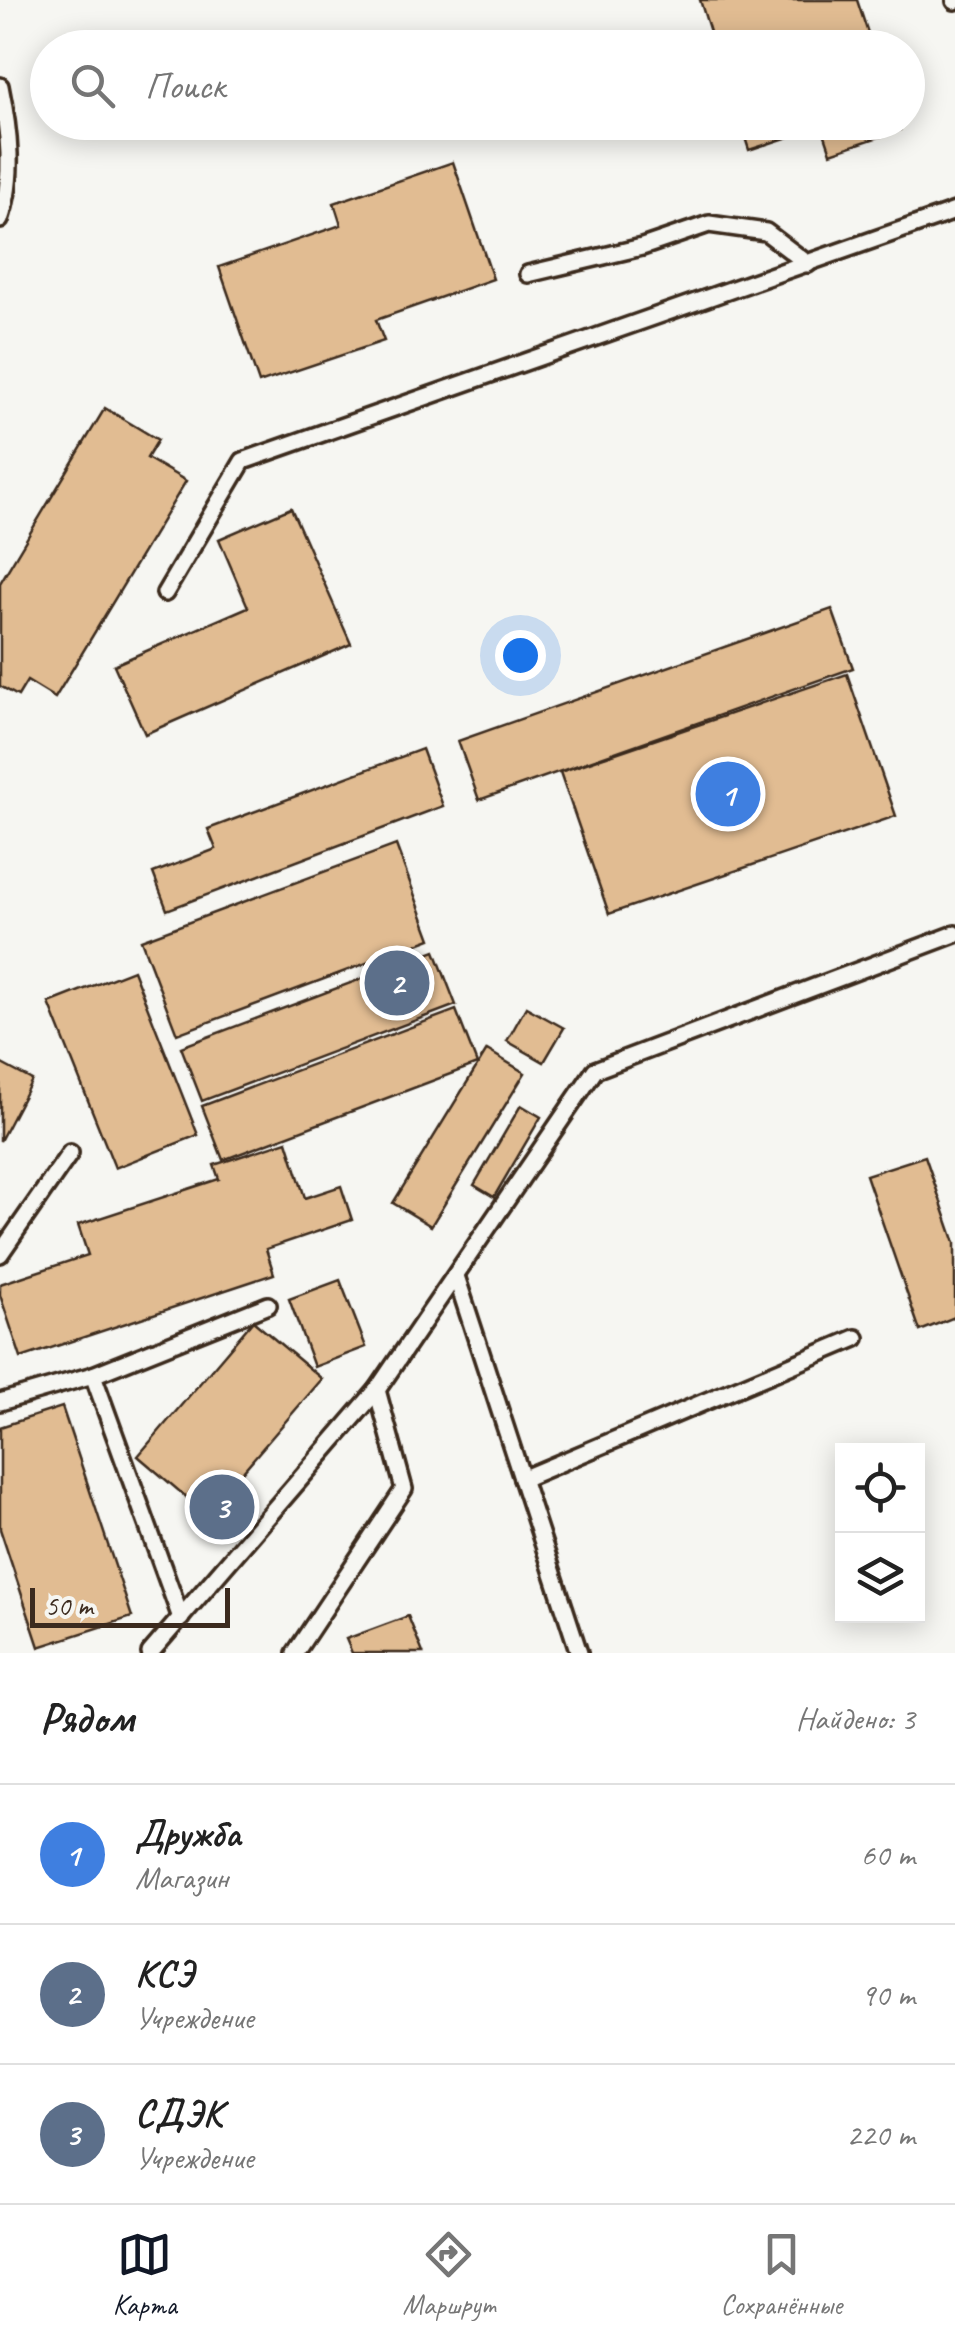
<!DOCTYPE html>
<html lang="ru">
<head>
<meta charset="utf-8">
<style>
	:root { --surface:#fff; --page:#f2f2f2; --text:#222; --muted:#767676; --line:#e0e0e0; --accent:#111827 }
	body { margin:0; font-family:Caveat,sans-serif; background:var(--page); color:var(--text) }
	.controls { position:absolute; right:30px; bottom:30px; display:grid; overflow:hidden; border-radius:0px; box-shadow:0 5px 25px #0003 }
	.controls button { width:90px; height:90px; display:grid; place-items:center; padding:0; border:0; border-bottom:2px solid var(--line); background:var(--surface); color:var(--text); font:50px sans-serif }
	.scale { position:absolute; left:30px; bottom:25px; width:200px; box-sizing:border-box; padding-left:10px; border:5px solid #3b2a1e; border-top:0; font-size:28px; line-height:35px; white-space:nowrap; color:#3b2a1e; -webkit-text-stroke:8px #f6f6f2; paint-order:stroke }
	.you { position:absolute; left:520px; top:655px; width:35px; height:35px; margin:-25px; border:8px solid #fff; border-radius:50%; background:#1a73e8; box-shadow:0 0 0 15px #1a73e833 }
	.badge { display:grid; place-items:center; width:65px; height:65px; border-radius:50%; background:var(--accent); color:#fff; font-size:32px; font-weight:700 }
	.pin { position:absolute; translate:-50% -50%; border:5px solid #fff; box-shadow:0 2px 10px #0006 }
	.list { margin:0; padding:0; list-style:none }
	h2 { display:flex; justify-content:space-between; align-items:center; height:130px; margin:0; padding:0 40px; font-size:42px }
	h2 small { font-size:32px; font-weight:400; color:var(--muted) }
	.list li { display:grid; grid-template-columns:65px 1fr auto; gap:30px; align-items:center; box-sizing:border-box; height:140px; padding:0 40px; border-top:2px solid var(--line) }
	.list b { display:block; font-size:38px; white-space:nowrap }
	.list p { margin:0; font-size:32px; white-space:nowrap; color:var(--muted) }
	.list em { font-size:32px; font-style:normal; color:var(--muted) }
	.icon { flex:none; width:55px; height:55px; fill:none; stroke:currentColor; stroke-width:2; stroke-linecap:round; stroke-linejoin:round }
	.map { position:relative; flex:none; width:955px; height:1653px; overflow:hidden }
	.search { position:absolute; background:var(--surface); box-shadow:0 5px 25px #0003; left:30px; right:30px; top:30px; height:110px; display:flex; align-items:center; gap:25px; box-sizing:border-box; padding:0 35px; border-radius:55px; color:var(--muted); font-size:38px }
	.sheet { height:550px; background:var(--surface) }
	nav { display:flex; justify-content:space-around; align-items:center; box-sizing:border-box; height:140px; border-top:2px solid var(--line); background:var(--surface); font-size:28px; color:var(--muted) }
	nav a { display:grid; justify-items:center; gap:5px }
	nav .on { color:var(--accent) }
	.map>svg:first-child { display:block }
</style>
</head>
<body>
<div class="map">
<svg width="955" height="1653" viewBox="0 0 955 1653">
	<rect width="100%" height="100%" fill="#f6f6f2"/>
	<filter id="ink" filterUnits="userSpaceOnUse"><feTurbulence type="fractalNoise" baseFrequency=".01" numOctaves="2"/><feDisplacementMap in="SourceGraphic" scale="20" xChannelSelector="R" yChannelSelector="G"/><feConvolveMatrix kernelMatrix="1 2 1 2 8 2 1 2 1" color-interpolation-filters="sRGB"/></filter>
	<g filter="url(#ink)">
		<!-- building -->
		<g fill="#e1bc92" stroke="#3b2a1e" stroke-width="2.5">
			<polygon points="700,0 857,0 873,48 715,48"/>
			<polygon points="740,122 898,122 900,130 831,153 822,126 749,150"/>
			<polygon points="453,162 493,279 376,320 384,341 259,383 219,267 341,225 334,203"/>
			<polygon points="105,408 158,440 147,458 186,481 55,698 27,681 18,696 0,686 0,583"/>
			<polygon points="291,508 351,644 145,734 114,665 248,607 219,539"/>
			<polygon points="832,609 853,668 479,800 458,741"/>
			<polygon points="847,674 896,816 609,914 560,772"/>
			<polygon points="422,749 443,806 167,910 153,873 216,849 208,829"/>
			<polygon points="396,845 431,939 177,1034 141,940"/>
			<polygon points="435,951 456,1005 202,1101 181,1047"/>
			<polygon points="133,970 198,1135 115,1168 49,1003"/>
			<polygon points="526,1007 564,1028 544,1062 507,1041"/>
			<polygon points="456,1010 477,1064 223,1160 202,1106"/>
			<polygon points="487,1050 525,1073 431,1226 393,1203"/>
			<polygon points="0,1063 32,1080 0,1141"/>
			<polygon points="521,1105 541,1117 494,1197 474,1185"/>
			<polygon points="287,1141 305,1198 341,1186 352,1220 266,1249 274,1274 21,1358 0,1295 0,1284 88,1255 78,1225 219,1179 214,1165"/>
			<polygon points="925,1156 955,1243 955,1317 920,1331 866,1175"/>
			<polygon points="340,1280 366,1347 314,1367 289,1299"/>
			<polygon points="253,1321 322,1379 206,1514 138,1456"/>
			<polygon points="62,1407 132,1617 39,1647 0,1529 0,1427"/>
			<polygon points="408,1616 423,1653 352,1653 346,1639"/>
		</g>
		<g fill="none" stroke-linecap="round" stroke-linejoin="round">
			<defs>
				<g id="service">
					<polyline points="955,0 955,1"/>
					<path d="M0,86C9,130 15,177 0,220"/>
					<polyline points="528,274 642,247 709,224 766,232 808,264"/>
					<polyline points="165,593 243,461 955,211"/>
					<polyline points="0,1254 70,1153"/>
					<polyline points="456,1276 579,1653"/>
					<polyline points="0,1402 93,1375"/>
					<polyline points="522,1479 856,1338"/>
					<polyline points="181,1618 93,1375 268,1305"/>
					<polyline points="150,1653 377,1390 595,1070 955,934"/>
					<polyline points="295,1653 404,1489 377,1390"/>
				</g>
			</defs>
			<!-- service casing -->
			<use href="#service" stroke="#3b2a1e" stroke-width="22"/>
			<!-- service -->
			<use href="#service" stroke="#f6f6f2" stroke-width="15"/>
		</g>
	</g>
</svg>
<div class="controls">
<button><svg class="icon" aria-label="locate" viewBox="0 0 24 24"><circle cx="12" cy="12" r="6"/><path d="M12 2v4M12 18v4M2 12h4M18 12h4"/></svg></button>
<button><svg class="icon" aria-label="layers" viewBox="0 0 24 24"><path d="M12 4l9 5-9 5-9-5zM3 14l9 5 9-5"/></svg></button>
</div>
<div class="scale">50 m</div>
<div class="you"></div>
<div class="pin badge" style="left:728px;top:794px;background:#3f7fe0">1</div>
<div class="pin badge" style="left:397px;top:983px;background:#5c6f8a">2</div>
<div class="pin badge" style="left:222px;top:1507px;background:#5c6f8a">3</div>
<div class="search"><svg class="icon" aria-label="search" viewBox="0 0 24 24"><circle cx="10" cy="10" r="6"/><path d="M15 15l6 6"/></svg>Поиск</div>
</div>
<section class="sheet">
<h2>Рядом<small>Найдено: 3</small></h2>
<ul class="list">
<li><span class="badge" style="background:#3f7fe0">1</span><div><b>Дружба</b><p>Магазин</p></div><em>60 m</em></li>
<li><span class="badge" style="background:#5c6f8a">2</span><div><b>КСЭ</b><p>Учреждение</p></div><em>90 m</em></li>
<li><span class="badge" style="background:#5c6f8a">3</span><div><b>СДЭК</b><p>Учреждение</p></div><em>220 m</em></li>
</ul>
</section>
<nav>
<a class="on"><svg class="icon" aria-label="map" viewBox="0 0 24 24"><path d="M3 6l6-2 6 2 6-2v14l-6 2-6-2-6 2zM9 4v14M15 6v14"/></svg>Карта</a>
<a><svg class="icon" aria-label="directions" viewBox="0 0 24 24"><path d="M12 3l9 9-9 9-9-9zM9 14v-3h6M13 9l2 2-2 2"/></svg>Маршрут</a>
<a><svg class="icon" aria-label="saved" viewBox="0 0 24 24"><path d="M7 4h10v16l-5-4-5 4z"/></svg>Сохранённые</a>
</nav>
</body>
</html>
